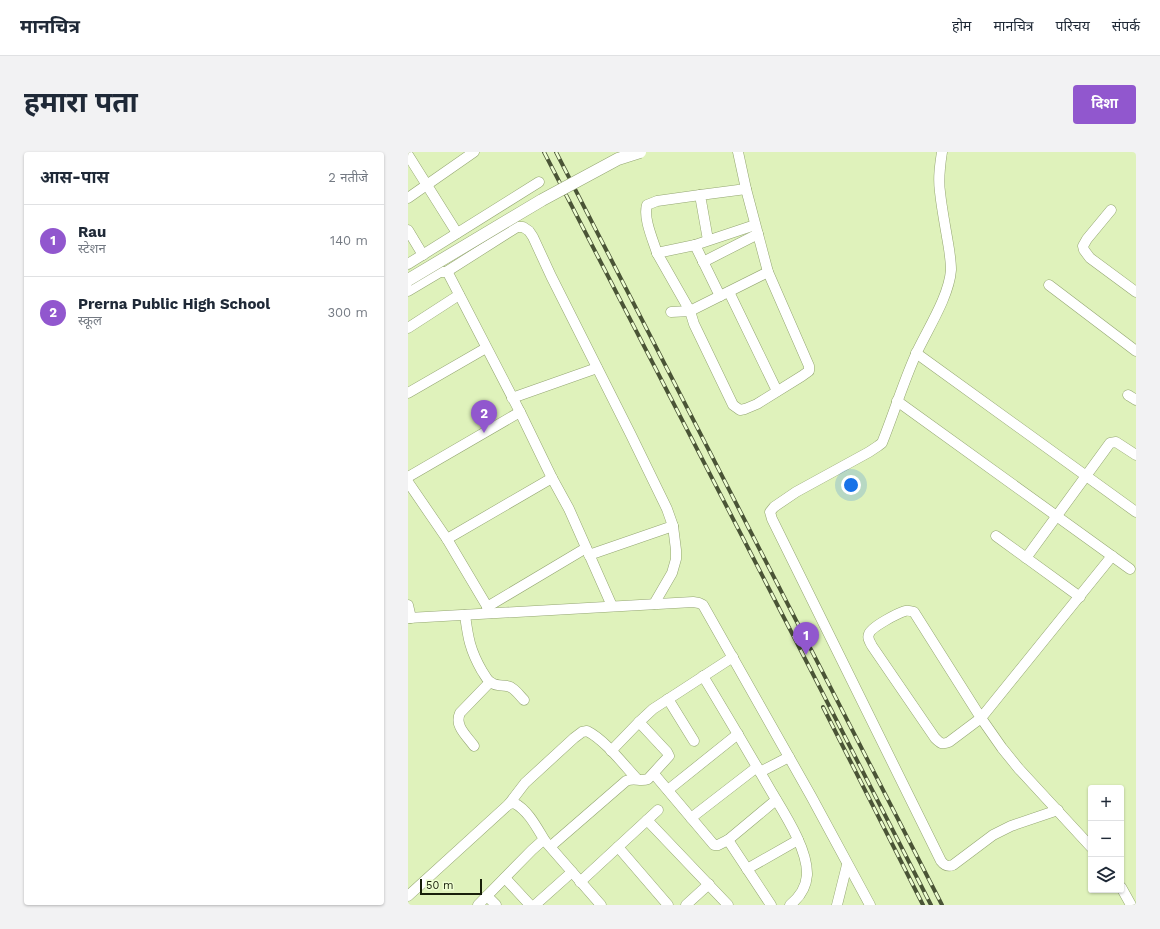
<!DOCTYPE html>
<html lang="hi">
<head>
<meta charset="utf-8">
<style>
	:root { --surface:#fff; --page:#f2f2f3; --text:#1f2937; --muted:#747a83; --line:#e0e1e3; --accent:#9157ce }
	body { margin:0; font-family:"Work Sans","Noto Sans Devanagari",sans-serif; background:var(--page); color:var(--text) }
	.controls { position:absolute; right:12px; bottom:12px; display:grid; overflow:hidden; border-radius:4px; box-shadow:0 1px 3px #0004 }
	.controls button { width:36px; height:36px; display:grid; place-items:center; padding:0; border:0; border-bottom:1px solid var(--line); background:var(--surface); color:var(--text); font:20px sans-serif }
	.scale { position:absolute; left:12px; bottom:10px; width:62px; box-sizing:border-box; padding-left:4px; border:2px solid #181f0a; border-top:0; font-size:11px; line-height:14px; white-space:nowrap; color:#181f0a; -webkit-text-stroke:3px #eefed2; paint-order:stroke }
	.you { position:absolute; left:443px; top:333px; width:14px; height:14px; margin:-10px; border:3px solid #fff; border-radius:50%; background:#1a73e8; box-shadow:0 0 0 6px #1a73e833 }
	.badge { display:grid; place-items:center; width:26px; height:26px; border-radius:50%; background:var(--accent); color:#fff; font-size:13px; font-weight:700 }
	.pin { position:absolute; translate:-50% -33px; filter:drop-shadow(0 1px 2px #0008) }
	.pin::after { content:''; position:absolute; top:21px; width:14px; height:12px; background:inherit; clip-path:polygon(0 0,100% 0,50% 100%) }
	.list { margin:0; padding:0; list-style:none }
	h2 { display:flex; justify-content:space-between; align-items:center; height:52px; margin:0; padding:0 16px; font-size:17px }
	h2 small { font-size:13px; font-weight:400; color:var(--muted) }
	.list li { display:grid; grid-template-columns:26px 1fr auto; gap:12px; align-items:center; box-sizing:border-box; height:72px; padding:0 16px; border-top:1px solid var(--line) }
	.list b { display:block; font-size:15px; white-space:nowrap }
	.list p { margin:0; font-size:13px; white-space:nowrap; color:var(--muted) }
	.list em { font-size:13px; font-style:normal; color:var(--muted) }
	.icon { flex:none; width:22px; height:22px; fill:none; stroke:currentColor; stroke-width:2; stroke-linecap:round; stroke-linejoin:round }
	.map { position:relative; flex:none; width:728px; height:753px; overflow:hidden; border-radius:4px }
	header { display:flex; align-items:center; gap:24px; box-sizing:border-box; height:56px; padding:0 20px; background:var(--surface); border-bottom:1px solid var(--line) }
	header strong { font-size:19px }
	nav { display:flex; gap:22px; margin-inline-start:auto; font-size:14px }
	.intro { display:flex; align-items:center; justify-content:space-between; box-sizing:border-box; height:96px; padding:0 24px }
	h1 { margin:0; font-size:28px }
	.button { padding:10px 18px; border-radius:4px; background:var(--accent); color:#fff; font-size:14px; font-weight:700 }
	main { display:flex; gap:24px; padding:0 24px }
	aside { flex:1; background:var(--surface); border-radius:4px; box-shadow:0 1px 3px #0004 }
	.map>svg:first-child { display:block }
</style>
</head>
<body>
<header>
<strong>मानचित्र</strong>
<nav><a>होम</a><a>मानचित्र</a><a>परिचय</a><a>संपर्क</a></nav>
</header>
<div class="intro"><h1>हमारा पता</h1><a class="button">दिशा</a></div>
<main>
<aside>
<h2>आस-पास<small>2 नतीजे</small></h2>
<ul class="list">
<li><span class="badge">1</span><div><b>Rau</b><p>स्टेशन</p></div><em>140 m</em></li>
<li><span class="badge">2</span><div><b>Prerna Public High School</b><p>स्कूल</p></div><em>300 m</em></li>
</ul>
</aside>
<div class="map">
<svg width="728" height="753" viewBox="0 0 728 753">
	<rect width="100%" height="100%" fill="#dff2bb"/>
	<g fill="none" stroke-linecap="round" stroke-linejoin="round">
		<defs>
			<g id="minor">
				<path d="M534,0C532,13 530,26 532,40C534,59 538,78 541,97C542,104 543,111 543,118C541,145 519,178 508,202C495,231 486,261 474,291L470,294L461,300L388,340L366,355L362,360L364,367L533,709C537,714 540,715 545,713L585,683L603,674L650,658"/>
				<polyline points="0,3 49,81"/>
				<polyline points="0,46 66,0"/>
				<polyline points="703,58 679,87 675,94 676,98 682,106 728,140"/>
				<polyline points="347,73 287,93 249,101 282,159 360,120"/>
				<polyline points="0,78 15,103"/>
				<polyline points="300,88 292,43 338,37 330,0"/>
				<polyline points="287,93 312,144"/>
				<path d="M249,101C245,88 235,66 239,53L249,49L292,43"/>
				<polyline points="295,110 350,82"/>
				<polyline points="0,112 131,30"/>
				<polyline points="38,120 109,75 115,75 121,79 125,85 143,124 223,283 259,357 265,374 268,398 268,407 264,421 246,452"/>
				<polyline points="641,133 728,199"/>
				<polyline points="0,139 32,120 38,120 40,121 112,260 144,326 161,357 204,454"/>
				<polyline points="321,140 369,239"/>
				<polyline points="263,160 282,159 286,172 325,253 332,258 337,257 349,252 394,224 401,219 401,214 360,120 338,37"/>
				<polyline points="0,176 51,143"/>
				<polyline points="508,201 728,360"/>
				<polyline points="0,241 78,196"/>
				<polyline points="720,243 728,248"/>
				<polyline points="104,246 189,216"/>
				<polyline points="489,249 722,417"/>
				<polyline points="0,325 112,260"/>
				<polyline points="0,330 39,387 83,461"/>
				<polyline points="588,384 672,445"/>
				<polyline points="39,387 144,326"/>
				<polyline points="181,403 265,374"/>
				<polyline points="618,406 702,291 708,290 728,303"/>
				<polyline points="0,453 3,466"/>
				<polyline points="79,455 178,396"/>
				<path d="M57,463C60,486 62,498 74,519C77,523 79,529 84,531C88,534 94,533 99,534C106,535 111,543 116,548"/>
				<polyline points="0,466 285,450 291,451 295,453 403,644 462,753"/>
				<path d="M295,524C318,562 341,601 363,639C376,661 400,697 399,723C398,736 392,745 382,753"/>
				<polyline points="260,547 286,589"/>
				<path d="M66,594C59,584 46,574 52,561L82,530"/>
				<polyline points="203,599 231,570 245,557 325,505"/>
				<polyline points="352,620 381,605"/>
				<polyline points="246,622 306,693 310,693 320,688 368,648"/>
				<polyline points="260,638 330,582"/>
				<path d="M101,652L117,631L166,586L174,580L179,579C197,588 215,612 229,627"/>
				<polyline points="283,666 349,615"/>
				<polyline points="239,668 320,753"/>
				<polyline points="320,688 363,753"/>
				<path d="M143,694L218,629C226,625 232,630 240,627L261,604L259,600L231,570"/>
				<polyline points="210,695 260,753"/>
				<path d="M683,695L611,617L594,596L573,566L506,460C503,459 500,458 497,459C490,461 463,475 461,482C459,486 462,490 464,494L527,586C532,591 534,593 541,590L573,566L704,404"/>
				<polyline points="339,717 390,688"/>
				<polyline points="97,726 122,753"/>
				<polyline points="172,730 250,658"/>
				<polyline points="713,735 723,753"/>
				<path d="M0,744L101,652L106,651C120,658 129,676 137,689"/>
				<polyline points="79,744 88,753"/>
				<polyline points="70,753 124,698 133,690 137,689 193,753"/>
				<polyline points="127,753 164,720"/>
				<polyline points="278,753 301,732"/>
				<polyline points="429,753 439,713"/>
			</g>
		</defs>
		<!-- minor casing -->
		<use href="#minor" stroke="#94a672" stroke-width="11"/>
		<!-- minor -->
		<use href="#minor" stroke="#fff" stroke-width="10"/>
		<defs>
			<g id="rail">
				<polyline points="136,0 389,491 523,753"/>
				<polyline points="148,0 534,753"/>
				<polyline points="415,555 515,753"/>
			</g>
		</defs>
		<!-- rail casing -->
		<use href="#rail" stroke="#4a5436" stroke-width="4"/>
		<!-- rail -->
		<use href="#rail" stroke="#eefed2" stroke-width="2.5" stroke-dasharray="8" stroke-linecap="butt"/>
		<defs>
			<polyline id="major-bridge" points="0,128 134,48 210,7 232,0"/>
		</defs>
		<!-- major-bridge casing -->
		<use href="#major-bridge" stroke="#94a672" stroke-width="13" stroke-linecap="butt"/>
		<!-- major-bridge -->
		<use href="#major-bridge" stroke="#fff" stroke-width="12"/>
	</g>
</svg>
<div class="controls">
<button>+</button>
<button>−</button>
<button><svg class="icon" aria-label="layers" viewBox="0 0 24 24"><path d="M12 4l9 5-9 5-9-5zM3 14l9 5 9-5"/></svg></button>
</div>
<div class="scale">50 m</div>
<div class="you"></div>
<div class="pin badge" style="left:398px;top:503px">1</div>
<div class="pin badge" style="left:76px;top:281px">2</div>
</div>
</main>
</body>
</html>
